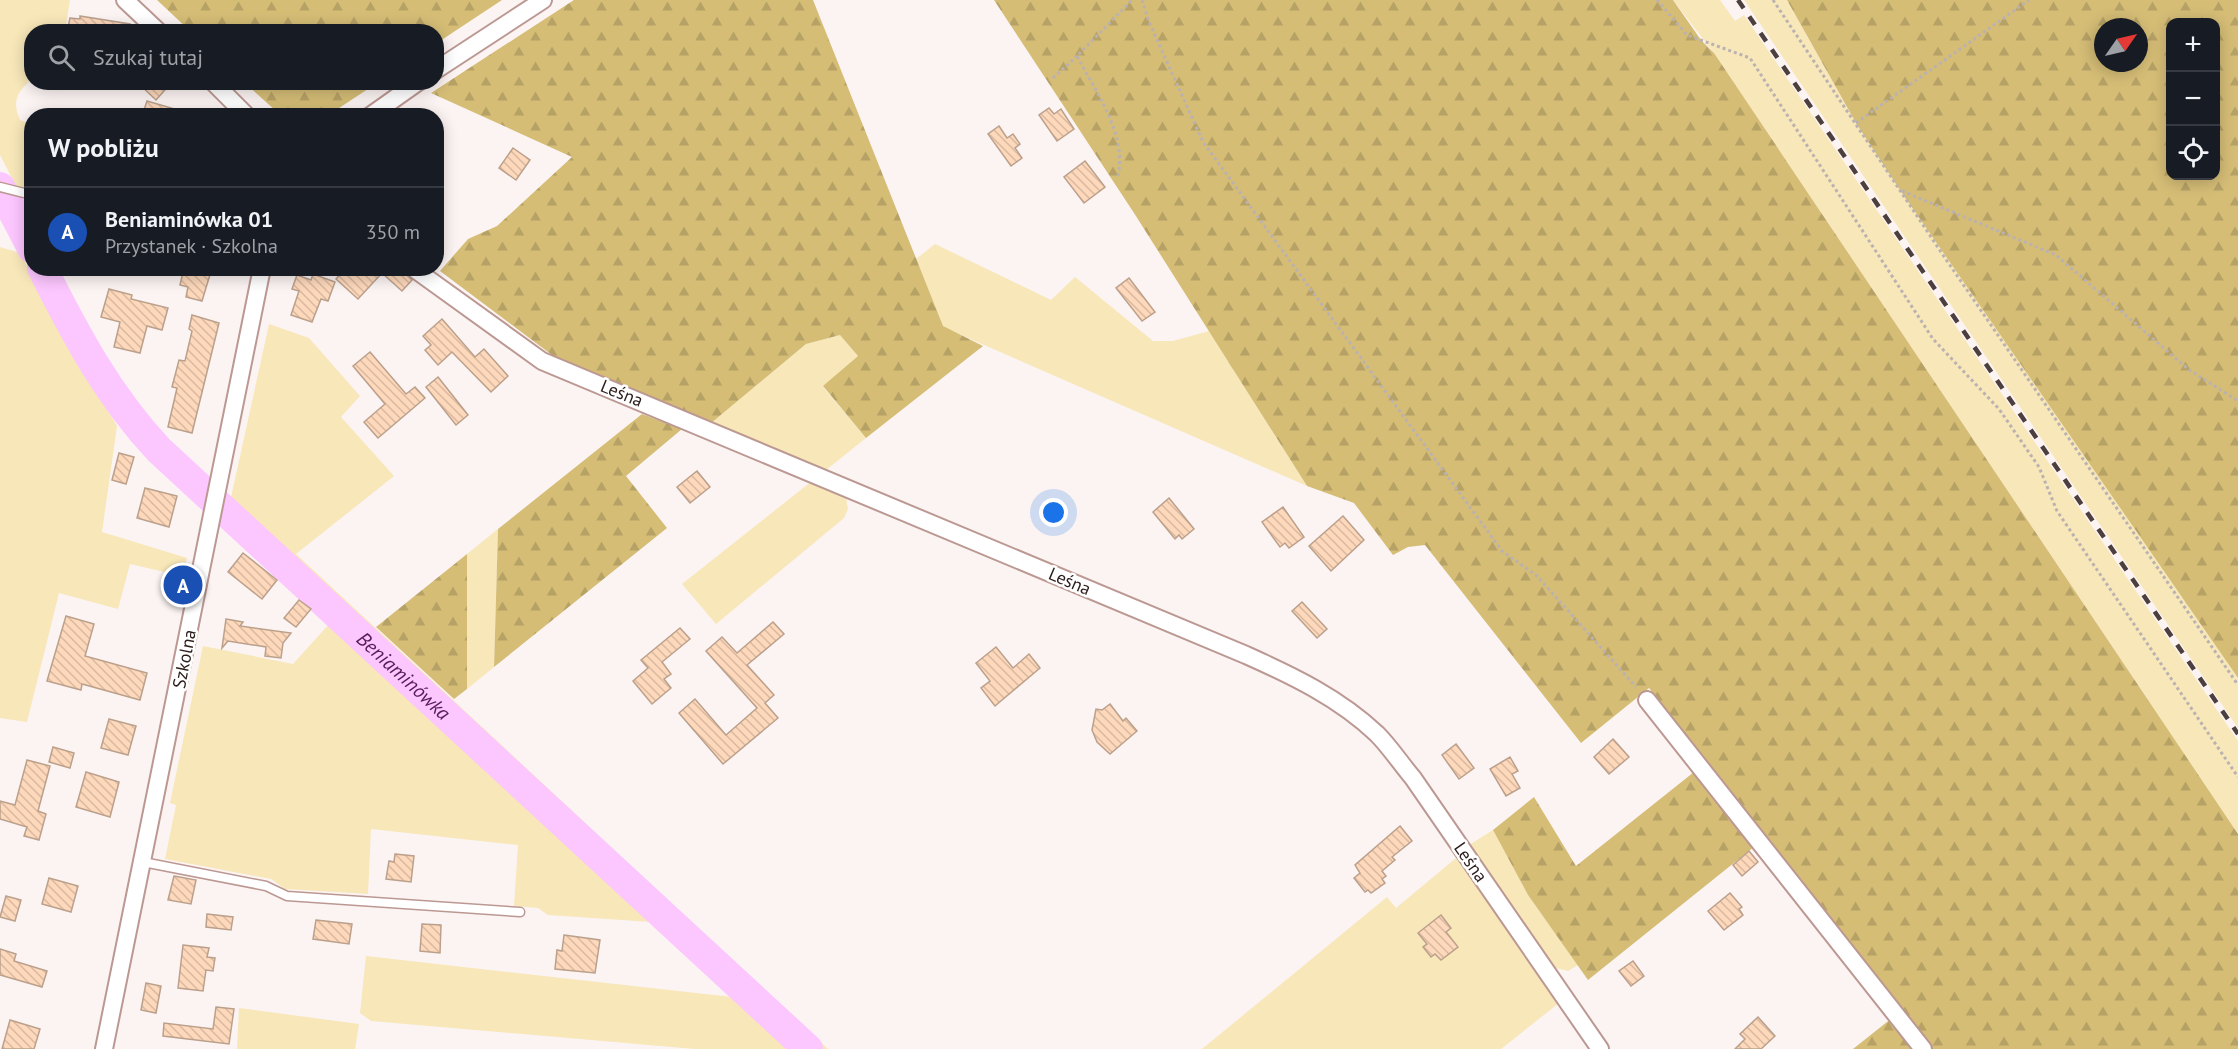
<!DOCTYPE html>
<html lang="pl">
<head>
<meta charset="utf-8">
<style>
	:root { --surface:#171b24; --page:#20242c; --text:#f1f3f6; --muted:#9ea1a6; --line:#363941; --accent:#d93025 }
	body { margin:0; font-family:"PT Sans",sans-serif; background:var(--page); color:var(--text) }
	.controls { position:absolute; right:18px; top:18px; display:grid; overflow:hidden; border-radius:12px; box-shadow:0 3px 15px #0003 }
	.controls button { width:54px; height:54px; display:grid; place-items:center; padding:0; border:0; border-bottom:2px solid var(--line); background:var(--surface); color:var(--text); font:30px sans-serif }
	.compass { position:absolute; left:2094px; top:18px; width:54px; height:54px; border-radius:50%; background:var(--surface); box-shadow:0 3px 15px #0003; rotate:56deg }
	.you { position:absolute; left:1054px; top:513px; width:21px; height:21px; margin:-15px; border:4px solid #fff; border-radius:50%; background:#1a73e8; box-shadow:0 0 0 9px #1a73e833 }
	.badge { display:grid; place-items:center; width:39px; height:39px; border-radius:50%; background:var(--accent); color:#fff; font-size:20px; font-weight:700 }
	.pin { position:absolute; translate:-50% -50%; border:3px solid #fff; box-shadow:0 2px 6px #0006 }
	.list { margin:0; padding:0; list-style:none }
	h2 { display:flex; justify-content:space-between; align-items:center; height:78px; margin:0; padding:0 24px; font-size:26px }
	h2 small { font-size:20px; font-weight:400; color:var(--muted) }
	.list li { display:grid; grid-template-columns:39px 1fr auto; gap:18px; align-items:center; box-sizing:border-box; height:90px; padding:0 24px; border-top:2px solid var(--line) }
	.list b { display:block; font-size:22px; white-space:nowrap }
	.list p { margin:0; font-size:20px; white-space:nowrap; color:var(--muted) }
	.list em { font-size:20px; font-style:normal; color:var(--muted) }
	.icon { flex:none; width:33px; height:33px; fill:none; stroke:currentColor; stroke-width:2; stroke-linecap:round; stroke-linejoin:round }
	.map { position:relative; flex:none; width:2238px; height:1049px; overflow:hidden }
	.search { position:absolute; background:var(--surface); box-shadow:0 3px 15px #0003; left:24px; top:24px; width:420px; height:66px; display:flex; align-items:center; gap:15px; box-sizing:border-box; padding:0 21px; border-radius:24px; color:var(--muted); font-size:22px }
	.panel { position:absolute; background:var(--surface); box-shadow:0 3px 15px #0003; left:24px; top:108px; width:420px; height:168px; border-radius:24px }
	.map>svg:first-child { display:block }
</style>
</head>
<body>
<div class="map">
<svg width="2238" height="1049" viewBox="0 0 2238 1049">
	<defs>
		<pattern id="forest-firs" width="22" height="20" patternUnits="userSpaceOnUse" patternTransform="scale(1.5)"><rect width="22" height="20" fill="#d5bd76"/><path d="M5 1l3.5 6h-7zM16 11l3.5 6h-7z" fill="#b7a266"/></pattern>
		<pattern id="building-back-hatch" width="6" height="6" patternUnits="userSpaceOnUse" patternTransform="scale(1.5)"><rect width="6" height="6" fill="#fdd8bb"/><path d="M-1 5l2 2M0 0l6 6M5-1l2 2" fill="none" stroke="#d9b9a0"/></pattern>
	</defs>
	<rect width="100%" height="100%" fill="#fcf4f3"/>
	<!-- grass -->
	<g fill="#f7e7b9">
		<path d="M0,0H70L65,31L32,32L31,80C17,92 12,101 20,120L31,124V190L16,186L0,155Z"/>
		<polygon points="1673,0 1720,0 1735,21 1744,15 2238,741 2238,834 1714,53"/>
		<polygon points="1744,0 1787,0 1856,123 2238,678 2238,728"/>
		<polygon points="935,244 1051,300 1075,277 1153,341 1173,341 1209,331 1307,486 943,327 916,259"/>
		<polygon points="0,247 20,253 74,354 117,426 102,532 187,558 182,576 130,564 118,609 59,593 27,722 0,718"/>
		<polygon points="269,324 309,338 360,396 341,417 394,476 296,554 828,1049 695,1049 371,1021 360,1013 366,956 732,997 651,922 548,915 538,908 514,906 518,845 371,829 368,894 285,889 271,879 165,859 176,805 170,803 203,646 293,664 330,623 225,525"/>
		<polygon points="840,335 858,356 823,387 866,438 826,470 710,424 806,344"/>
		<polygon points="812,481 846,498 848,509 844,518 716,624 682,584"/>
		<polygon points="498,529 494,667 467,689 467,554"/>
		<polygon points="1493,830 1528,895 1578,965 1568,971 1552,967 1469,845"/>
		<polygon points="1456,858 1559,1003 1501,1049 1202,1049 1387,897 1396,908"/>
		<polygon points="239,1008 359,1024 355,1049 237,1049"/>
	</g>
	<!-- forest -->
	<g fill="url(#forest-firs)" fill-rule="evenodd">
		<polygon points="157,0 502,0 437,43 436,32 190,31"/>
		<polygon points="574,0 813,0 943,326 983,346 866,438 823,386 858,356 840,335 806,344 710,424 552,355 440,271 468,239 497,226 572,157 431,93"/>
		<polygon points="994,0 1673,0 1701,40 1714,53 2238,834 2238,1049 1932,1049 1649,688 1581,743 1425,545 1408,547 1393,555 1354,503 1307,486 1134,213"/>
		<path d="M1787,0H2238V678L1900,190L1856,123ZM2170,22H2216V176H2170ZM2103,27H2139V63H2103Z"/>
		<polygon points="245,83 377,83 327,116 284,115 276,111"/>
		<polygon points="642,414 682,429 626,476 667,528 494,667 498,529"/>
		<polygon points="467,554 467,689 454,699 376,627"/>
		<polygon points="1694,772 1755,846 1588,980 1528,895 1493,830 1534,797 1576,866"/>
		<polygon points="1892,1018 1916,1049 1853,1049"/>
	</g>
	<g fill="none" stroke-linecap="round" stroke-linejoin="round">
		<!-- river -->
		<g stroke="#fcc6fe" stroke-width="30">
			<polyline points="0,187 32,248"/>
			<path id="s1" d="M42,268C76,335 108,396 159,450L808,1049"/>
		</g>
	</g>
	<!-- building -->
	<g fill="url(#building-back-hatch)" stroke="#bba08b" stroke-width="1.5">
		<polygon points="80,16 130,24 130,32 67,32 70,18 80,19"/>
		<polygon points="137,82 172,82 156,100"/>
		<polygon points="147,101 185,112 185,116 142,116"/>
		<polygon points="1049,108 1054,114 1061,109 1074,129 1057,141 1039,115"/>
		<polygon points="999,126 1007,138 1013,134 1020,144 1015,148 1022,158 1011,166 988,134"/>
		<polygon points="513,148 530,160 516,180 499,168"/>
		<polygon points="1085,161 1105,187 1084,203 1064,177"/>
		<polygon points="184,268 212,268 202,301 186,297 188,287 180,285"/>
		<polygon points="346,268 400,268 412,280 402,291 382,273 358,299 336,279"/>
		<polygon points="313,274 335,282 328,301 321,299 312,322 291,315 299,291 292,289 297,275 311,280"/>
		<polygon points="1129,278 1155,312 1142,321 1116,288"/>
		<polygon points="109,289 132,295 131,299 168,308 162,330 147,326 140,353 114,347 120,322 101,317"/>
		<polygon points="192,315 219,323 192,433 168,427 177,388 172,387 179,360 185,361 192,331 189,329"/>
		<polygon points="442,319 475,357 484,349 508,376 491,392 452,352 438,365 425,350 431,345 423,336"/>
		<polygon points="370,352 406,394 415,387 425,398 378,438 364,422 385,404 353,366"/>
		<polygon points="438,377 468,415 456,425 426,387"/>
		<polygon points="119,453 134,457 126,484 112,480"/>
		<polygon points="697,471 710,487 690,503 677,487"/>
		<polygon points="145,488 177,496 169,527 137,518"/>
		<polygon points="1169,498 1194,529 1182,539 1179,535 1175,539 1153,512"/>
		<polygon points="1283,507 1304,537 1289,548 1285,543 1280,547 1262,522"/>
		<polygon points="1343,516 1364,540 1331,571 1309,546"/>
		<polygon points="243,553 277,580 262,599 228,572"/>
		<polygon points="299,600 311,609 296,627 284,618"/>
		<polygon points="1302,602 1327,629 1317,638 1292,611"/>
		<polygon points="66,616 94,624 85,656 147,673 140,700 82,684 81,690 47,681"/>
		<polygon points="226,619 243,622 240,626 291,633 283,643 281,658 265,656 266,647 228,641 222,648"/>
		<polygon points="773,622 784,634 747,665 774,695 765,703 778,718 723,764 679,713 695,699 726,735 757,708 706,651 722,637 737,653"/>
		<polygon points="680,628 690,639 662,662 671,674 664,679 671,688 652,704 633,681 648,668 641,660"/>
		<polygon points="996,647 1013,668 1029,654 1040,668 995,706 981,688 990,681 976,663"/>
		<polygon points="1110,704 1123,721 1126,718 1137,731 1110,754 1097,742 1092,730 1096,709 1102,710"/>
		<polygon points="109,719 136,726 128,755 101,748"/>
		<polygon points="1613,739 1629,757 1609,774 1594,757"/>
		<polygon points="1456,744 1474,768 1459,779 1442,755"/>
		<polygon points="53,747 74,753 70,768 49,762"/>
		<polygon points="1510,757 1518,771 1512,774 1520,788 1506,796 1490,769"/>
		<polygon points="27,760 50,766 38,811 46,814 39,840 24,836 27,827 0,819 0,801 15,805"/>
		<polygon points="86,772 119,782 110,817 76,807"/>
		<polygon points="1400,826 1412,841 1392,857 1395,860 1382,871 1386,876 1382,879 1385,883 1371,893 1368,890 1365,892 1354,878 1360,873 1355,865"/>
		<polygon points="1749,851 1758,862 1742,876 1733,865"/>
		<polygon points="395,854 414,856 411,882 386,879 389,861 394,862"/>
		<polygon points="174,876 196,880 191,904 168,900"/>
		<polygon points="49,878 78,886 71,912 42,904"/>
		<polygon points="1730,893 1742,907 1739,909 1743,915 1724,930 1708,911"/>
		<polygon points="6,896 21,900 15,921 0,917"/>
		<polygon points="207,914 233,917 231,930 206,927"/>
		<polygon points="1441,915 1451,928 1446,932 1458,947 1441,960 1435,954 1431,957 1423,947 1427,944 1418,933"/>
		<polygon points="316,920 352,924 349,944 313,939"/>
		<polygon points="422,924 441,925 440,953 420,951"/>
		<polygon points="564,935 600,940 595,973 555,969 557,950 562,951"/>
		<polygon points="183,945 209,948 207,957 215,958 213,971 206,970 203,991 178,988"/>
		<polygon points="0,949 16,954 14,961 47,971 42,987 0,975"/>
		<polygon points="1633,961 1644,976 1631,986 1619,971"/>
		<polygon points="146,983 161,986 156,1013 141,1010"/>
		<polygon points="216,1007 234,1009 229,1044 163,1036 164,1023 213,1029"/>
		<polygon points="1758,1017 1775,1036 1761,1049 1735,1049 1745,1039 1740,1034"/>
		<polygon points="10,1020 40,1029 34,1049 2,1049"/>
	</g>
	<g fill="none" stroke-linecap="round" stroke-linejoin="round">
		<defs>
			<g id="lane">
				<polyline points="0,187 32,195"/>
				<polyline points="143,862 266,886 287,896 520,912"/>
			</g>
			<g id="street">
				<polyline points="125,0 159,32"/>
				<polyline points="436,70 543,0"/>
				<polyline points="213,82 247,116"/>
				<polyline points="370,116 418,82"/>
				<path d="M413,268L542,361L1246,655C1293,676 1339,698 1377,734C1390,747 1401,764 1413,778L1600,1049"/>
				<polyline points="1647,700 1923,1049"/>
				<polyline points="104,1049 262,268"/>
			</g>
		</defs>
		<!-- lane casing -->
		<use href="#lane" stroke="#bc9893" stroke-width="11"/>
		<!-- street casing -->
		<use href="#street" stroke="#bc9893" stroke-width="20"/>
		<!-- path -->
		<g stroke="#bbb2b0" stroke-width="3" stroke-dasharray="3 3" stroke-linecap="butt">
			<polyline points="1142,0 1149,22 1203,142 1502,551 1537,576 1636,687"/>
			<polyline points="1657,0 1687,35 1750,58 1933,339 1999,409 2039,467 2057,511 2238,777"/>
			<polyline points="1773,0 1945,258 2238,685"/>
			<polyline points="1053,78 1077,56"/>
			<polyline points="1856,123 2029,0"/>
			<path d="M1118,176C1127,133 1096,93 1077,56L1132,0"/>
			<polyline points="1902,191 2056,255 2188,369 2238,401"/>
		</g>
		<!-- lane -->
		<use href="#lane" stroke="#fff" stroke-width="8"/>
		<!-- street -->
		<use href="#street" stroke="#fff" stroke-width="16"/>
		<!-- rail -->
		<polyline stroke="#4c3f3d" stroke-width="4.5" stroke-dasharray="10 10" stroke-linecap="butt" points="1738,0 2238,734"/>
	</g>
	<g text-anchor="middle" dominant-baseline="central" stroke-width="5" stroke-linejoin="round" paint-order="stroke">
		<!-- street labels -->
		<g font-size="18" fill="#2a1c1a" stroke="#fff">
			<text transform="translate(622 393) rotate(22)">Leśna</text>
			<text transform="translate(1070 581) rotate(23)">Leśna</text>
			<text transform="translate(184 659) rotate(-79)">Szkolna</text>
			<text transform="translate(1471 862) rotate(55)">Leśna</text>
		</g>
		<!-- water labels -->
		<g font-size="20" font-style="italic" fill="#571a5b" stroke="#fff">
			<text stroke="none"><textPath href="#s1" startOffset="550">Beniaminówka</textPath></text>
		</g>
	</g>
</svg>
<div class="controls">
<button>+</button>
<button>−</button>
<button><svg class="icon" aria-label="locate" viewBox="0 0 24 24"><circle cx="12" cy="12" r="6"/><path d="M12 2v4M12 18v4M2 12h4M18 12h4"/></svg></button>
</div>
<svg class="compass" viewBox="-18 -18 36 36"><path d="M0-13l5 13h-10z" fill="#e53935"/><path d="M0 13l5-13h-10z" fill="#9ea1a6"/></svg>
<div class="you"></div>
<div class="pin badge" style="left:183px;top:585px;background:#1a4fb4">A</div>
<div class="search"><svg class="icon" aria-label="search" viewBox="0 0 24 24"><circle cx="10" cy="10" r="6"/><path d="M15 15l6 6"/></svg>Szukaj tutaj</div>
<section class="panel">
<h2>W pobliżu<small></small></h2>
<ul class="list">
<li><span class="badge" style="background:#1a4fb4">A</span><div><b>Beniaminówka 01</b><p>Przystanek · Szkolna</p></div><em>350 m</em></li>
</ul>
</section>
</div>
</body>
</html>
